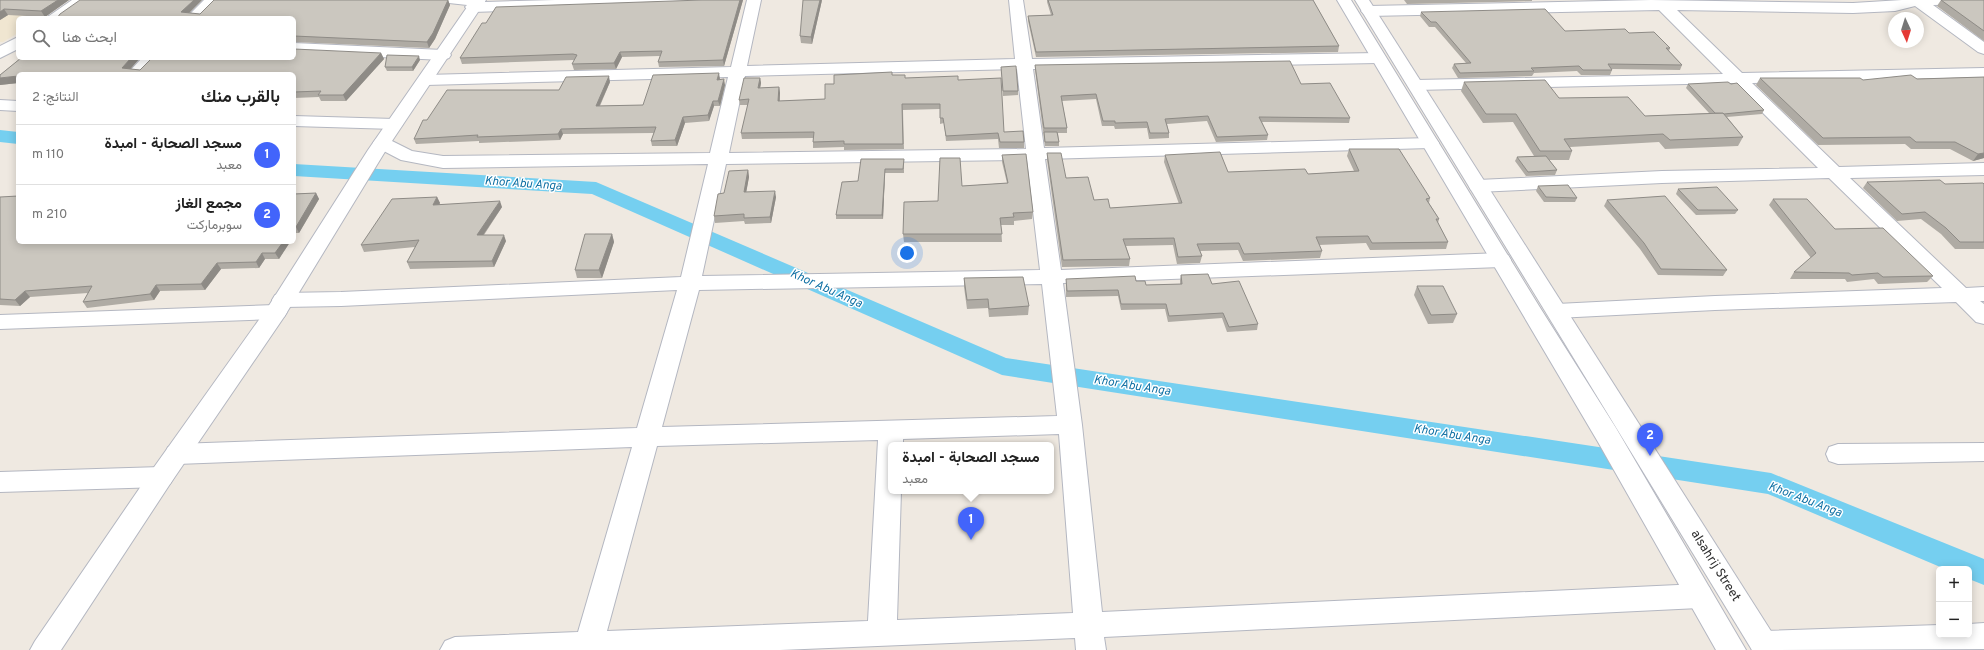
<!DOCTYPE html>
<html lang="ar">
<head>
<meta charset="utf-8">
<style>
	:root { --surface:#fff; --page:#f2f2f2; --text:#222; --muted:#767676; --line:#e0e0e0; --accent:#4264fb }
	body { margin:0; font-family:Overpass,Vazirmatn,sans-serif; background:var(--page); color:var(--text); direction:rtl }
	.controls { position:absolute; right:12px; bottom:12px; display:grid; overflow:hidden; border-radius:6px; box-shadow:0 2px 10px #0003 }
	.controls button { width:36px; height:36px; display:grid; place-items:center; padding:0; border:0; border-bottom:1px solid var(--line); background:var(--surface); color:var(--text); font:20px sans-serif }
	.compass { position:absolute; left:1888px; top:12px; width:36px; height:36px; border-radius:50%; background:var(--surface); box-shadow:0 2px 10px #0003; rotate:176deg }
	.you { position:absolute; left:907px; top:253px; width:14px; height:14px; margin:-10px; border:3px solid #fff; border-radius:50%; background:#1a73e8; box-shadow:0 0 0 6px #1a73e833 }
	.badge { display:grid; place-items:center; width:26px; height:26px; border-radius:50%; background:var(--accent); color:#fff; font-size:13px; font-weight:700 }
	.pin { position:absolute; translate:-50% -33px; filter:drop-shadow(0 1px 2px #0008) }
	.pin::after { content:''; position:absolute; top:21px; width:14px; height:12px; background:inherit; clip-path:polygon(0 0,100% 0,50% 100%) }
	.popup { position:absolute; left:888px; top:442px; width:166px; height:52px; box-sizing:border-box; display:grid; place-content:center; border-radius:6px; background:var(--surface); filter:drop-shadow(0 1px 3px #0005); font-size:13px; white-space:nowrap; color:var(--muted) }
	.popup b { font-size:15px; color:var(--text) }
	.popup::after { content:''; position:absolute; left:50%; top:100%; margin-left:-8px; border:8px solid transparent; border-top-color:var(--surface) }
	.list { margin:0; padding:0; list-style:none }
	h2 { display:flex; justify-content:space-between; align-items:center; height:52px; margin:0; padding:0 16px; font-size:17px }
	h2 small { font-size:13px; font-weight:400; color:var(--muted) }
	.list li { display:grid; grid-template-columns:26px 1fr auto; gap:12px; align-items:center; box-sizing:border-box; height:60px; padding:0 16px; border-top:1px solid var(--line) }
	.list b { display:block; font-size:15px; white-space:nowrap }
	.list p { margin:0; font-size:13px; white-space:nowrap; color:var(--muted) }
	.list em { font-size:13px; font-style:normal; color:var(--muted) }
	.icon { flex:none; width:22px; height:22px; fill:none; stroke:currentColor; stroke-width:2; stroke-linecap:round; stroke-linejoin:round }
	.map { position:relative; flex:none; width:1984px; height:650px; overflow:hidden; direction:ltr }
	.search { position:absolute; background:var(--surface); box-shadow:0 2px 10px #0003; left:16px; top:16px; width:280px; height:44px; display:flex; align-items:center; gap:10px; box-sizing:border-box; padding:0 14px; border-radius:6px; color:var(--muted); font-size:15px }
	.panel { position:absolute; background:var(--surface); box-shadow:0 2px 10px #0003; left:16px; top:72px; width:280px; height:172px; border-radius:6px; direction:rtl }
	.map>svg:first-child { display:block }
</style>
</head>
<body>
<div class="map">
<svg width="1984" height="650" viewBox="0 0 1984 650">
	<rect width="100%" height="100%" fill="#efe9e1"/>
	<!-- education -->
	<polygon fill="#f0e6d1" points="0,0 68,0 40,18 18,18 18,33 3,42 0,42"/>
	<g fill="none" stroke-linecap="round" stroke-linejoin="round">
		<!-- canal -->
		<g fill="#75cff0" fill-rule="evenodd">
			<polygon points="0,130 18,132 18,144 0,142"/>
			<polygon points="294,164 596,182 1006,358 1771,473 1984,559 1984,585 1969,579 1969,569 1945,569 1768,494 1002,375 592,194 294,176"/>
		</g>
		<defs>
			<g id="minor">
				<polygon points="72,0 89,0 64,18 46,18"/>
				<polygon points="204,0 220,0 203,18 186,18"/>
				<polygon points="447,0 485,0 485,2 555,0 710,0 708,3 703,4 473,12 468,10 465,7 467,5 449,3"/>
				<path d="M747,0H761L747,66L1015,59L1009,0H1023L1032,59L1378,53L1384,55L1386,58L1384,61L1378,63L1033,69L1044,148L1430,138L1436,139L1439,143L1436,147L1430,148L1045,159L1061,270L1501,253L1508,255L1511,260L1508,265L1501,267L1063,283L1082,425L1102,612L1699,584L1709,587L1713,596L1709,605L1699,608L1104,637L1106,650H1076L1075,638L780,650H440L445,641L455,637L578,632L632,447L177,464L168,461L165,454L168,447L177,444L637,428L677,290L341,306L284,307L287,312L284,317L276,319L0,329V315L275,305L272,300L275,295L283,293L341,292L681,277L708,164L443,168L401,160L376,147L373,143L376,139L382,138L388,139L412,151L443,156L710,153L728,77L426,85L420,84L418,80L420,76L426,75L731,67ZM1017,69L1026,149L729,153L745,76ZM1027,160L1040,270L702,276L726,164ZM1042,284L1057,416L662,427L699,290ZM1059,434L1073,613L897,620L901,491H891V445H903V439ZM878,440L868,621L607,631L657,446Z"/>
				<polygon points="1651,0 1853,3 1902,0 1983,0 1981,3 1976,4 1933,5 1984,42 1984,54 1978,52 1915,6 1895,11 1853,13 1677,10 1742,73 1984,68 1984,78 1752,83 1839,167 1984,163 1984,175 1850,178 1966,288 1984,287 1984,301 1980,301 1984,304 1984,324 1976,322 1956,302 1715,310 1557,318 1549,316 1546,311 1549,306 1557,304 1715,296 1942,288 1829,178 1662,183 1478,192 1471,190 1469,186 1471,182 1478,180 1662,171 1818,168 1733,83 1416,90 1410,89 1408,85 1410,81 1416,80 1723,74 1659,10 1369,16 1364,14 1361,11 1364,8 1369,6"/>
				<polygon points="18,37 18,49 0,58 0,46"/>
				<polygon points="294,43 443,50 449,52 451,55 449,58 443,60 294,53"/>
				<polygon points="142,58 159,58 144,74 127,74"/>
				<polygon points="0,100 18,101 18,111 0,110"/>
				<polygon points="294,116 394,119 400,120 403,124 400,128 394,129 294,126"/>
				<polygon points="1984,443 1984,461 1838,464 1829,461 1826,454 1829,447 1838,444"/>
				<polygon points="161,467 170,470 174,477 170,484 161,487 0,492 0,472"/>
				<polygon points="1984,623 1984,649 1752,650 1750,644 1754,635 1764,631 1939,625 1939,635 1969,635 1969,624"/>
			</g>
			<polygon id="tertiary" points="472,0 486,0 386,150 284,317 170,484 61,650 30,650 35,641 152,470 268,307 368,150"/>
			<g id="secondary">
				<polygon points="1337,0 1351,0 1539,306 1616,428 1746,650 1716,650 1598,442"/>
				<polygon points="1355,0 1369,0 1783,650 1752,650"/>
			</g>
		</defs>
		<!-- minor casing -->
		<use href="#minor" stroke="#b4b7c1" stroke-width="2"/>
		<!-- tertiary casing -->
		<use href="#tertiary" stroke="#b4b7c1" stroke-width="2"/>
		<!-- secondary casing -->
		<use href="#secondary" stroke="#b4b7c1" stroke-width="2"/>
		<!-- minor -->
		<use href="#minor" fill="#fff" fill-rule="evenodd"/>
		<!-- tertiary -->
		<use href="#tertiary" fill="#fff" fill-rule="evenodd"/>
		<!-- secondary -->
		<use href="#secondary" fill="#fff" fill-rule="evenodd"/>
	</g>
	<!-- wall -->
	<g fill="#afaba4">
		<polygon points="0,0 69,0 45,17 8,15 0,20"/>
		<polygon points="202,0 189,13 200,14 214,0 448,0 450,5 435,39 429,48 294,42 294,18 57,18"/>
		<polygon points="743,0 724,66 659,67 658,62 660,56 622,57 616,69 574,70 572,64 574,60 462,64 460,58 486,23"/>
		<polygon points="822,0 812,44 801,43 800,36"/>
		<polygon points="1047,0 1313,0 1339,46 1338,52 1036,57 1028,21 1028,16 1051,15 1047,2"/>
		<polygon points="1404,0 1532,0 1532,1 1407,4"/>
		<polygon points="1941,0 1984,0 1984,41 1937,6"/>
		<polygon points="1421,12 1565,31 1629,33 1670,48 1669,51 1682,65 1680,70 1612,69 1612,70 1610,75 1581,75 1577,71 1534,73 1532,76 1458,78 1452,68 1454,64 1466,63 1435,27 1429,27 1420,16"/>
		<polygon points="381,53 384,59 346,101 321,101 319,97 294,98 294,74 18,74 18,83 0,85 0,75 21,58 140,58 130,69 140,70"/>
		<polygon points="420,60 413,71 387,71 385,67"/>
		<polygon points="1035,65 1301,84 1350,118 1349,123 1262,122 1268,135 1267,140 1216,142 1207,121 1167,124 1169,133 1169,138 1149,139 1147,128 1115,129 1114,126 1102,126 1096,99 1062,101 1067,128 1067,133 1058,133 1059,142 1059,146 1045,146 1035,70"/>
		<polygon points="1001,67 1018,91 1018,95 1003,96"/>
		<polygon points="892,75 905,75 905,78 958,80 1004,132 1024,142 1024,148 999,148 998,139 946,141 944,123 940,124 940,109 903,110 904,149 844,150 844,147 813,148 813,138 742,139 741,133 748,105 740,105 739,100 760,78 761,83 760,88 779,87 780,93 780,101 825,99 834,84"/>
		<polygon points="1984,77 1984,158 1973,161 1950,149 1911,149 1905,144 1818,145 1756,85 1760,78 1863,80"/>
		<polygon points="720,79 720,80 725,85 720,106 714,106 709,121 685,123 677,146 652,146 651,141 654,133 563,134 560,140 479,143 479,141 416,144 414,139 427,120 559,90 610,82 600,106 643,105"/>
		<polygon points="1464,82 1559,98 1645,116 1709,113 1686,88 1688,84 1764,110 1762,114 1727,117 1743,137 1738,146 1665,149 1659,142 1570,147 1572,151 1569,160 1549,160 1557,170 1555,175 1526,176 1515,161 1517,157 1534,156 1513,122 1483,123 1461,91"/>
		<polygon points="1349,149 1430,198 1429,203 1439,219 1438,223 1448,242 1446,249 1370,250 1366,243 1319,245 1322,251 1320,258 1243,261 1238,250 1200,251 1202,256 1200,263 1177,264 1173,245 1126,246 1130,259 1129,266 1062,267 1047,160 1047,153 1066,178 1094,200 1110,208 1179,204 1164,162 1165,155 1228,172 1308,174 1354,171 1347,156"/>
		<polygon points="1002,155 1033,212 1032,219 1014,221 1014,225 1001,225 1002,242 904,242 903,234 962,186 1007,183 1002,162"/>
		<polygon points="904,159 904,173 885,173 883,219 836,219 836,215 858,181"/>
		<polygon points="748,170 749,177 746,192 776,197 771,223 745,224 744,221 715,223 714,216 724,193"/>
		<polygon points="1867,182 1945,184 1984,184 1984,249 1955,249 1941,234 1921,219 1897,221 1863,188"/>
		<polygon points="1538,186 1577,198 1575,202 1544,202 1536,191"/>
		<polygon points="1678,189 1738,210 1735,214 1696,215 1676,194"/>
		<polygon points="316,193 319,199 299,233 296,233 294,236 294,194"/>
		<polygon points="0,197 18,242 290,242 279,259 265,259 259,268 221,269 205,290 160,291 154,300 87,308 83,302 88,293 30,297 20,306 0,305"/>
		<polygon points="437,197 440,203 439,204 502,207 484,235 506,241 494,267 410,269 407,262 415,247 364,252 361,245"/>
		<polygon points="1773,199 1835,229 1933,276 1927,282 1878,284 1874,279 1847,282 1845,279 1790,279 1794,272 1811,258 1769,205"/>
		<polygon points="1607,200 1727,270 1723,276 1658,275 1640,249 1604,206"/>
		<polygon points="612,234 614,242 602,278 577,278 575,270"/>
		<polygon points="1181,275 1212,284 1258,324 1257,330 1227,332 1222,318 1168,322 1165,309 1121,310 1118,296 1066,297 1066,279 1136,281 1146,285 1180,284 1180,280"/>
		<polygon points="964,278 1029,306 1028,315 989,317 988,308 967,309 964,287"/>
		<polygon points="1417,286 1457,314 1453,323 1428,324 1414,295"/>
	</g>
	<!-- shaded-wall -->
	<g fill="#8e8b86">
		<polygon points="58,0 69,0 45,17 41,11"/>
		<polygon points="194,0 202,0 184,18 181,12"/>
		<polygon points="448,0 450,5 435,39 429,48 427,42"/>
		<polygon points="740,0 743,0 724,66 723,60"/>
		<polygon points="820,0 822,0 812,44 811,37"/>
		<polygon points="4,9 8,15 0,20 0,12"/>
		<polygon points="620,52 622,57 616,69 614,63"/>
		<polygon points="381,53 384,59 346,101 343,95"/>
		<polygon points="419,56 420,60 413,71 412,67"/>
		<polygon points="131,58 140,58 126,74 122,68"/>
		<polygon points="719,73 720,79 718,85 717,80"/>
		<polygon points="18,76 18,83 0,85 0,78"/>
		<polygon points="609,76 610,82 597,111 596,106"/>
		<polygon points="760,78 761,83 759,94 758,88"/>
		<polygon points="724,79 725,85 720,106 718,101"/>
		<polygon points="779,87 780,93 779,107 778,101"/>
		<polygon points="713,101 714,106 709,121 708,115"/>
		<polygon points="683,117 685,123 677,146 675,140"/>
		<polygon points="561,129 563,134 560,140 558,134"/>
		<polygon points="1984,153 1984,158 1973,161 1978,154"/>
		<polygon points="885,169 885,173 883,219 882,215"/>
		<polygon points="748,170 749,177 745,199 744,192"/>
		<polygon points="775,191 776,197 771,223 770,217"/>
		<polygon points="316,193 319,199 299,233 296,227"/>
		<polygon points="437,197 440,203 436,211 433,205"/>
		<polygon points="500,201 502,207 479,241 477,235"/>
		<polygon points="294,230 296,233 294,236"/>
		<polygon points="612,234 614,242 602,278 599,270"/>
		<polygon points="504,235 506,241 494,267 492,261"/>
		<polygon points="283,242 290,242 279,259 275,253"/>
		<polygon points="262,253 265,259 259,268 256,262"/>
		<polygon points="217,263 221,269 205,290 201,284"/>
		<polygon points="156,285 160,291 154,300 150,294"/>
		<polygon points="25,291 30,297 20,306 15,300"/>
	</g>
	<!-- building -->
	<g fill="#cbc7bf" stroke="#8e8b86">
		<polygon points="0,0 58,0 41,11 4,9 0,12"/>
		<polygon points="80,0 194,0 181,12 200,14 214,0 448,0 433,33 427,42 294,36 294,18 57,18 60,14"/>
		<polygon points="702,0 740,0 723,60 658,62 662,51 620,52 614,63 572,64 577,55 573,54 460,58 482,23 486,23 496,7"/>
		<polygon points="803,0 820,0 811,37 800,36"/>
		<polygon points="1048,0 1313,0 1339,46 1036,52 1028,16 1053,15"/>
		<polygon points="1941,0 1984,0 1984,31"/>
		<polygon points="1545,9 1565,31 1625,29 1629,33 1654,32 1670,48 1666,48 1682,65 1608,64 1612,70 1583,70 1579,66 1531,68 1534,71 1460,73 1454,64 1471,63 1436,22 1431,22 1421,12"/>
		<polygon points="294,49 381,53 343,95 318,95 321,91 294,92 294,74 18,74 18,76 0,78 0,75 21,58 131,58 122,68 140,70 152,58 294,58"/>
		<polygon points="387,55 419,56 412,67 385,67"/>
		<polygon points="1290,61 1301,84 1330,83 1350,118 1259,117 1268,135 1217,137 1208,116 1165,119 1169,133 1150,133 1147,122 1115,123 1115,121 1103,121 1096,94 1061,96 1067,128 1044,128 1035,65"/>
		<polygon points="1016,66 1018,91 1003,91 1001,67"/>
		<polygon points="892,72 892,75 905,75 905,78 958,76 958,80 1001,78 1004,132 1023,131 1024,142 1000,142 998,133 946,136 943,118 940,118 940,104 902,104 903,144 844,144 844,141 813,142 814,132 741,133 749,99 739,100 744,78 760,78 758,88 779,87 778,101 825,99 825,84 834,84 834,75"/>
		<polygon points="719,73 717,80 724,79 718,101 713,101 708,115 683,117 675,140 651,141 656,127 561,129 558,134 477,137 478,135 414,139 423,120 427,120 447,90 559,90 566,77 609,76 596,106 643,105 653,75"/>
		<polygon points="1911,75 1917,79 1984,77 1984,153 1978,154 1955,142 1916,142 1910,137 1823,138 1760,78 1860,78 1863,80"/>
		<polygon points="1545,80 1559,98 1628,97 1645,116 1723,113 1743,137 1670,140 1663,134 1564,139 1572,151 1540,151 1516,114 1486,114 1464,82"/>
		<polygon points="1728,82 1731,84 1737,83 1764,110 1724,114 1723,113 1715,113 1688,84"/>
		<polygon points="1044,132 1057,132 1059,142 1045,142"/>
		<polygon points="1349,149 1399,149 1430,198 1426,199 1439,219 1436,219 1448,242 1372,243 1368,236 1316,237 1322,251 1244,254 1239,243 1197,244 1202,256 1178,257 1174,238 1123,239 1130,259 1063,260 1047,153 1061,153 1066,178 1088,177 1094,200 1108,199 1110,208 1182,203 1165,155 1220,152 1228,172 1305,169 1308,174 1359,171"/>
		<polygon points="1026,154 1033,212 1013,213 1014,217 1000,218 1002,234 903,234 904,202 938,201 940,158 960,158 962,186 1008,183 1002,155"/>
		<polygon points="1546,156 1557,170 1528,172 1517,157"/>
		<polygon points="861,159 904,159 903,169 885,169 882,215 836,215 842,182 858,181"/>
		<polygon points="748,170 744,192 775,191 770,217 744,218 744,214 714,216 718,194 724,193 729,171"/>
		<polygon points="1940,180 1945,184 1983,183 1984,184 1984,242 1960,242 1946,228 1925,212 1902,214 1867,182"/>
		<polygon points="1568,185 1577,198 1546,197 1538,186"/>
		<polygon points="1717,187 1738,210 1698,210 1678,189"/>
		<polygon points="316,193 296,227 294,227 294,194"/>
		<polygon points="18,196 18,242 283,242 275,253 262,253 256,262 217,263 201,284 156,285 150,294 83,302 92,286 25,291 15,300 0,299 0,197"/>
		<polygon points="1665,196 1727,270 1661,269 1644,243 1607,200"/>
		<polygon points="437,197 433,205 500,201 477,235 504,235 492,261 407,262 419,240 361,245 392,199"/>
		<polygon points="1773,199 1807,199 1835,229 1883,228 1933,276 1883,277 1878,273 1852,275 1849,273 1794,272 1816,253"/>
		<polygon points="585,234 612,234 599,270 575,270"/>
		<polygon points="1208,274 1212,284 1239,281 1258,324 1229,327 1223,313 1169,316 1166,304 1121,304 1118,290 1067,291 1066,279 1135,276 1136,281 1145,281 1146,285 1182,284 1181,275"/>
		<polygon points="1023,277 1029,306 989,309 988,299 967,300 964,278"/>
		<polygon points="1417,286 1443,286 1457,314 1431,315"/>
	</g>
	<g text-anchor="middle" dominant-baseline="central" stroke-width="3" stroke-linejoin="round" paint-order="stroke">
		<!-- water labels -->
		<g font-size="12" font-style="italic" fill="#0d6fa3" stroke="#fff">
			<text transform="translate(523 184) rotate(4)">Khor Abu Anga</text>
			<text transform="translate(826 289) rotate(24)">Khor Abu Anga</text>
			<text transform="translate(1132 386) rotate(9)">Khor Abu Anga</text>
			<text transform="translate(1452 435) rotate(9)">Khor Abu Anga</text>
			<text transform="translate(1805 500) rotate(21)">Khor Abu Anga</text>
		</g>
		<!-- near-street labels -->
		<g font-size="13" fill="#2e2e2e" stroke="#fff">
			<text transform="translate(1715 566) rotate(58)">alsahrij Street</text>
		</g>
	</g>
</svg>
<div class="controls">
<button>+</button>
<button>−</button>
</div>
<svg class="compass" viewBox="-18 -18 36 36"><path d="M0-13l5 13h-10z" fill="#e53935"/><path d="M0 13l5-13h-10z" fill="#767676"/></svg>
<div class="you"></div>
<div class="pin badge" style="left:971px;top:540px">1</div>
<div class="popup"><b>مسجد الصحابة - امبدة</b>معبد</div>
<div class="pin badge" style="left:1650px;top:456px">2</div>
<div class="search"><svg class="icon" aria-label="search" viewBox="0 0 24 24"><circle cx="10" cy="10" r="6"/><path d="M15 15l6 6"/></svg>ابحث هنا</div>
<section class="panel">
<h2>بالقرب منك<small>النتائج: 2</small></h2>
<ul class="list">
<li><span class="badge">1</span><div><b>مسجد الصحابة - امبدة</b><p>معبد</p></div><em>110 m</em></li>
<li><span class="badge">2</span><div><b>مجمع الغاز</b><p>سوبرماركت</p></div><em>210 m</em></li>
</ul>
</section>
</div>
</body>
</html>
